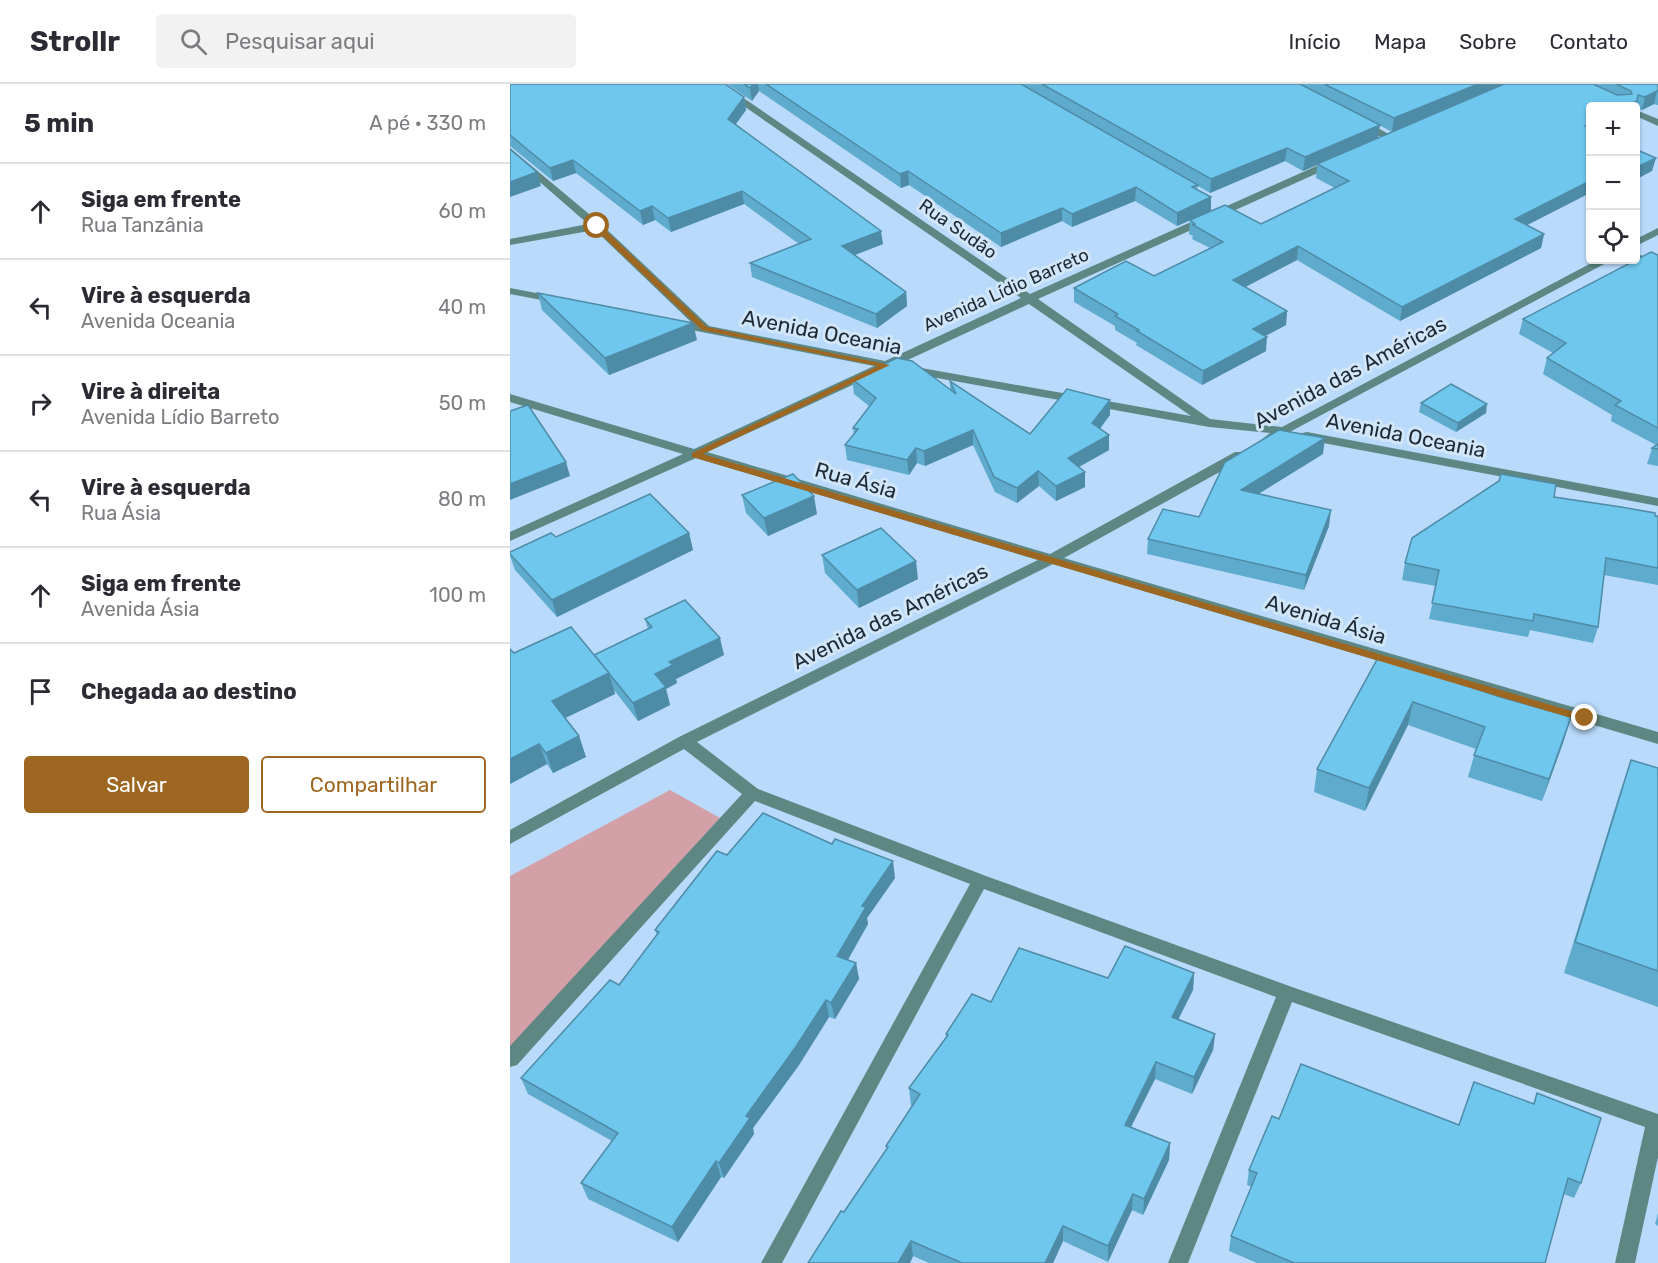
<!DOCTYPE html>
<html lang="pt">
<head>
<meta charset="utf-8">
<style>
	:root { --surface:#fff; --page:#f2f2f3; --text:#2b2b33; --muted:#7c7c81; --line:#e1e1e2; --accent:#9e6721 }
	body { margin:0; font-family:Rubik,sans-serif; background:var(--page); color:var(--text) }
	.controls { position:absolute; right:18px; top:18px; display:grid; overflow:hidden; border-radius:6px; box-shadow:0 2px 4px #0004 }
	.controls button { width:54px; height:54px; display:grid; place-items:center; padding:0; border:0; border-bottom:2px solid var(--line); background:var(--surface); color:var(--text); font:30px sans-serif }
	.stop { position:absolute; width:18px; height:18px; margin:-14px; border:4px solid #9e6721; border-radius:50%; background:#fff }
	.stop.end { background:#9e6721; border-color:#fff; box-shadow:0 2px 6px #0008 }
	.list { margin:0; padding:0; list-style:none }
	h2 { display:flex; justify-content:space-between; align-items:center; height:78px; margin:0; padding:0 24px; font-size:26px }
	h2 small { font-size:20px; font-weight:400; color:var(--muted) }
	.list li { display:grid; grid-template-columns:39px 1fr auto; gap:18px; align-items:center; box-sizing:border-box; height:96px; padding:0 24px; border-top:2px solid var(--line) }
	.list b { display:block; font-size:22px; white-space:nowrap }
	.list p { margin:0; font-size:20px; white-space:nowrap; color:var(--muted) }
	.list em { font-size:20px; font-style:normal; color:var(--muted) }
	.actions { display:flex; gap:12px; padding:18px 24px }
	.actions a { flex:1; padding:14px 0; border:2px solid var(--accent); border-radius:6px; text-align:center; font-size:21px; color:var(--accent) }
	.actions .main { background:var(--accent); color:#fff }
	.icon { flex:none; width:33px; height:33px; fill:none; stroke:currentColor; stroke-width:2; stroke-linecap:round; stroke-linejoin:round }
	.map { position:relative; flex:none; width:1148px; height:1179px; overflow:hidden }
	header { display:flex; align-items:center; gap:36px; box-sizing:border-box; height:84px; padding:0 30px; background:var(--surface); border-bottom:2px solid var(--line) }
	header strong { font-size:28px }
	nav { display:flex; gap:33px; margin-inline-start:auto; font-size:21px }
	.search { width:420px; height:54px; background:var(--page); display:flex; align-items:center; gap:15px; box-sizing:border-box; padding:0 21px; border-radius:6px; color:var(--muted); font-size:22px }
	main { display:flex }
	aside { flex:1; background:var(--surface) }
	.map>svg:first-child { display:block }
</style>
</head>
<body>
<header>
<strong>Strollr</strong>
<div class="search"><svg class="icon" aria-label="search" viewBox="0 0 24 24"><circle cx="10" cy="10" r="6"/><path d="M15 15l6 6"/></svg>Pesquisar aqui</div>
<nav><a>Início</a><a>Mapa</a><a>Sobre</a><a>Contato</a></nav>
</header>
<main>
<aside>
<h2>5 min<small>A pé · 330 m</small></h2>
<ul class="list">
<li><svg class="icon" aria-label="ahead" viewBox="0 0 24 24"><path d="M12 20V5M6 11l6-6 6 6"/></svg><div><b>Siga em frente</b><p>Rua Tanzânia</p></div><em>60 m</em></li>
<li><svg class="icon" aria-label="left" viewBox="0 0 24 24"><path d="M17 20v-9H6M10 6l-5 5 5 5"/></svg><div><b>Vire à esquerda</b><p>Avenida Oceania</p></div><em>40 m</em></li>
<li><svg class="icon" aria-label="right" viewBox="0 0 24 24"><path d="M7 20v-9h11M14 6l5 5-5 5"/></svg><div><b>Vire à direita</b><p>Avenida Lídio Barreto</p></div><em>50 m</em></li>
<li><svg class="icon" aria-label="left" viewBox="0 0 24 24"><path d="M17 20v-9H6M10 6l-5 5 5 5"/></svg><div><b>Vire à esquerda</b><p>Rua Ásia</p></div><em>80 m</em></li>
<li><svg class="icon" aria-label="ahead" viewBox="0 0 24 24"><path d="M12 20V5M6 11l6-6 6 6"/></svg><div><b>Siga em frente</b><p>Avenida Ásia</p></div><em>100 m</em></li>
<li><svg class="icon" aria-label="arrive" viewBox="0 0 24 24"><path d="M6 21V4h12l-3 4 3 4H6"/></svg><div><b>Chegada ao destino</b></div></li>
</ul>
<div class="actions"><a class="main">Salvar</a><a>Compartilhar</a></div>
</aside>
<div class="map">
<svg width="1148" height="1179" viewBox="0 0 1148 1179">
	<rect width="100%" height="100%" fill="#b9dafb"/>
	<!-- green -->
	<polygon fill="#d4a0a8" points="160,706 210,734 0,964 0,792"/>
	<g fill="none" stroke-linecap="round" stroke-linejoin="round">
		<!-- minor -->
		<g fill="#5e8783" fill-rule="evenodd">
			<path d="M202,0H213L520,210L822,75H830V79L528,215L700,335L772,343L1087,176H1099L1098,178L757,360L751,356L760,349L699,343L377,285L197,368L540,470L725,368H735L737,371L735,374L554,474L1148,648V660L543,480L187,658L248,705L476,792L782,903L1148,1030V1073L1125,1179H1105L1135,1043L782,918L678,1179H658L766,913L474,805L272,1179H251L460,800L245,717L7,981L0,983V962L232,710L174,665L0,760V746L169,653L528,476L186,374L0,457V448L173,370L0,318V310L184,365L364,282L161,242V236L182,239L85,146L0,161V155L78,140L0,72V64L91,140L199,242L375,277L511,214ZM519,220L681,332L389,280Z"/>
			<polygon points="1126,26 1148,35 1148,42 1126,32"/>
			<polygon points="847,37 855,37 886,54 877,56 847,41"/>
			<polygon points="1148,144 1148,151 1126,162 1126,155"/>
			<polygon points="1126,169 1148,179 1148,186 1124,176"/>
			<polygon points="0,204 47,213 53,216 47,219 0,210"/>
			<polygon points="797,348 1148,414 1148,422 792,355 791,352 792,349"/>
		</g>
	</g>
	<!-- wall -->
	<g fill="#5fabcd" fill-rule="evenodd">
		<polygon points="0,0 234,13 236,26 226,40 373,160 345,171 396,208 397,222 367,244 242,193 240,179 289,160 234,120 161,148 145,136 133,141 66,89 43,97 0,62"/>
		<path d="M217,0H1148V21H1147L1144,20L1132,26L1125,24V22H1080L1017,141L1034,150L1031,164L890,237L787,176L735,203L777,227L776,241L755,252L756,267L692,301L626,261L627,259L605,246V242L564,218V204L644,192L700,164L682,155L683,152L679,150L680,136L751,140L825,104L806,94L807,81L793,87L775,77L700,109L688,102L687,106L701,113V127L667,142L625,117L562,143L552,137L491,163L399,101L391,104L249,7L242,17ZM921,31L835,68L869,41L882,48Z"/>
		<polygon points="1148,171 1148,382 1137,380 1142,364 1146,361 1101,337 1102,331 1033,290 1037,274 1043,269 1009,250 1013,235"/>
		<polygon points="28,209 187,256 99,291 32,226"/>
		<polygon points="342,295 440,306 440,297 520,350 600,331 590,345 599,351 599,366 569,383 575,403 546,417 529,402 507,419 485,408 463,361 415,382 407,379 399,391 337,376 335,361 344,351 343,344 359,322 344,310"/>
		<polygon points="911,319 976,329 946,348 909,328"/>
		<polygon points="813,370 748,410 819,442 794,506 637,470 638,455 689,433"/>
		<polygon points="232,411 307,430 258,452 236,429"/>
		<polygon points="1044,413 1148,432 1148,501 1094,491 1088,543 1083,559 1020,546 1018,553 919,535 926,502 892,496 895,479"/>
		<polygon points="179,449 183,466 47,533 5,486 0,472 0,468 46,453"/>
		<polygon points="312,471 408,495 349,524 315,489"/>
		<polygon points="135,535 214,571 166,595 167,599 156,605 160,621 128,637 104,606 105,610 55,634 69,652 76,673 43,689 37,680 0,700 4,569 84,571 138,545"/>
		<polygon points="869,572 987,612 1054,656 1032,717 958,693 966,665 898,641 855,727 804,708 807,685"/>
		<polygon points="1121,676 1148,684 1148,923 1054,889 1110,708"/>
		<polygon points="217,771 385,794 357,834 358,840 338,876 346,879 349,895 325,935 319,933 289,981 243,1044 244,1050 214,1094 211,1093 168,1158 78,1115 71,1099 102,1057 18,1010 11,994 109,901 147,851 145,846"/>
		<polygon points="684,889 683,906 668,935 705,950 703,966 682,1010 645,995 621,1043 660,1059 659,1076 633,1131 622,1126 598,1178 553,1157 543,1179 419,1179 403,1172 400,1179 298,1179 377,1065 376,1062 403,1022 401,1021 399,1004 436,953 436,950 481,918 598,894"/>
		<polygon points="1027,1009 1071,1099 1064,1114 1054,1110 1035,1179 747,1179 719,1167 721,1152 742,1103 737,1101 739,1086 769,1035 949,1041 1023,1020"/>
		<polygon points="1148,1129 1148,1142 1145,1140"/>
	</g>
	<!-- shaded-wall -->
	<g fill="#4e8ba7">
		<polygon points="243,0 248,0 249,7 242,17 240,4"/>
		<polygon points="968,0 997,0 882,48 884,34"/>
		<polygon points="1147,7 1144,20 1132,26 1135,13"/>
		<polygon points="234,13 236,26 220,48 218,35"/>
		<polygon points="1127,17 1125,23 1115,22"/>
		<polygon points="870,41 868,54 793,87 795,73"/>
		<polygon points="777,64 775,77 700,109 701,95"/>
		<polygon points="1146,74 1142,87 1125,96 1125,84"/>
		<polygon points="63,76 66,89 43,97 40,84"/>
		<polygon points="398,87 399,101 391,104 390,90"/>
		<polygon points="27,88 31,102 0,113 0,98"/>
		<polygon points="1080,97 1080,109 1002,149 1005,135"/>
		<polygon points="626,103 625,117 562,143 562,130"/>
		<polygon points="232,107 234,120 161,148 158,134"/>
		<polygon points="701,113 701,127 667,142 667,129"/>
		<polygon points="142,122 145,136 133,141 130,127"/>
		<polygon points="552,124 552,137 491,163 491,149"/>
		<polygon points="371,147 373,160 334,175 332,162"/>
		<polygon points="1034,150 1031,164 890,237 892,223"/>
		<polygon points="788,162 787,176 722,210 723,196"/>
		<polygon points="396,208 397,222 367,244 366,230"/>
		<polygon points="777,227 776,241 742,259 743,245"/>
		<polygon points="183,239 187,256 99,291 95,274"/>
		<polygon points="757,253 756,267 692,301 693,287"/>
		<polygon points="600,316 600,331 582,354 582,339"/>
		<polygon points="977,320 976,329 946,348 948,339"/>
		<polygon points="463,346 463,361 415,382 414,367"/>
		<polygon points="599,351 599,366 558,389 558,374"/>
		<polygon points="815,354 813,370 729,422 731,406"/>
		<polygon points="406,364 407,379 399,391 397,376"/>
		<polygon points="56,378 60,392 0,416 0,400"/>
		<polygon points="528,387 529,402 507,419 507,404"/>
		<polygon points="575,388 575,403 546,417 546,402"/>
		<polygon points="304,412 307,430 258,452 254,434"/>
		<polygon points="821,426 819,442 794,506 796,491"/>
		<polygon points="179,449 183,466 47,533 42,516"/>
		<polygon points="406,477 408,495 349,524 347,506"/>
		<polygon points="210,554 214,571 166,595 167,599 156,605 160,621 128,637 123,619 145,590 159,578"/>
		<polygon points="99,589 105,610 49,637 42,617"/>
		<polygon points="903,618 898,641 855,727 859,704"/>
		<polygon points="1061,633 1054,656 1032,717 1039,695"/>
		<polygon points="69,652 76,673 43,689 36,669"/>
		<polygon points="29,660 37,680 0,700 0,675"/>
		<polygon points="383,777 385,794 357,834 358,840 330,889 327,872 352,822"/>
		<polygon points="346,879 349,895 325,935 321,919"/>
		<polygon points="684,889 683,906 661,950 662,933"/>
		<polygon points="316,916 319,933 289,981 243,1044 244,1050 214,1094 209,1079 236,1032"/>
		<polygon points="705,950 703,966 682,1010 684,993"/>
		<polygon points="646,978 645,995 614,1057 615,1041"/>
		<polygon points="660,1059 659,1076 633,1131 634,1115"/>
		<polygon points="206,1077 211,1093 168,1158 162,1143"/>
		<polygon points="623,1110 622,1126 598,1178 598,1162"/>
		<polygon points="553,1142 553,1157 543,1179 535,1179"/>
		<polygon points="401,1157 403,1172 400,1179 388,1179"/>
	</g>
	<!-- building -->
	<g fill="#6fc7ee" stroke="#4e8ba7" stroke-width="1.5">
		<polygon points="0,0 215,0 234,13 218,35 371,147 332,162 396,208 366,230 240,179 301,155 232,107 158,134 142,122 130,127 63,76 40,84 0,51"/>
		<polygon points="234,0 243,0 240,4"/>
		<polygon points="256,0 511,0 688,101 682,103 701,113 667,129 626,103 562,130 552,124 491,149 398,87 390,90"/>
		<polygon points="532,0 790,0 870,41 795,73 777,64 701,95"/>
		<polygon points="814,0 968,0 884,34"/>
		<polygon points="994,0 1083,0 1107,11 1122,10 1121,7 1106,0 1148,0 1148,7 1147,7 1135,13 1128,11 1127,17 1115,22 1080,22 1080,39 1075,42 1080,45 1080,97 1005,135 1034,150 892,223 788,162 723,196 777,227 743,245 757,253 693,287 627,247 629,246 605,232 608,230 564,204 616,177 644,192 713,158 683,141 685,140 680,136 715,121 751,140 839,97 807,80"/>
		<polygon points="0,65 27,88 0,98"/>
		<polygon points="1125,65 1146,74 1125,84"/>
		<polygon points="1141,168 1148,171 1148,344 1105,321 1111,317 1037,274 1056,259 1013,235"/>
		<polygon points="28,209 183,239 95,274"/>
		<polygon points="387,274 402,277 446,310 440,297 520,350 557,305 600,316 582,339 599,351 558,374 575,388 546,402 528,387 507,404 484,393 463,346 414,367 406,364 397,376 335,361 348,345 343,344 366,314 342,295"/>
		<polygon points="941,300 977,320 948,339 911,319"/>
		<polygon points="18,321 56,378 0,400 0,327"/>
		<polygon points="769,346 815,354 731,406 821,426 796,491 638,455 653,425 689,433 715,378"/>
		<polygon points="1148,360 1148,365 1142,364"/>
		<polygon points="283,390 304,412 254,434 232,411"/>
		<polygon points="991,390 1046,400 1044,413 1111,423 1145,429 1145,432 1148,432 1148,484 1096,474 1088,543 1024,530 1023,537 922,519 929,486 895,479 902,454 989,397"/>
		<polygon points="140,410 179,449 42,516 0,470 0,468 41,449 46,453"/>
		<polygon points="371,444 406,477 347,506 312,471"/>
		<polygon points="175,516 210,554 159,578 163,581 145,590 156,603 123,619 84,571 142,543 135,535"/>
		<polygon points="61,543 99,589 42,617 69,652 36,669 29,660 0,675 0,565 4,569"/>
		<polygon points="869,572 987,612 1061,633 1039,695 964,671 975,643 903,618 859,704 807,685"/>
		<polygon points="1121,676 1148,684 1148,887 1065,858"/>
		<polygon points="253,729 322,760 325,755 383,777 352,822 356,823 327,872 346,879 321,919 316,916 285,964 236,1032 240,1034 209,1079 206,1077 162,1143 71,1099 108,1049 11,994 100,896 109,901 149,848 145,846 207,767 217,771"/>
		<polygon points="615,862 684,889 662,933 705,950 684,993 646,978 615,1041 660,1059 634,1115 623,1110 598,1162 553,1142 535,1179 452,1179 401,1157 388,1179 298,1179 331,1127 334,1128 378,1063 376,1062 410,1010 399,1004 438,951 436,950 462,910 481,918 509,864 598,894"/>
		<polygon points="791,980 949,1041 964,998 1024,1020 1027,1009 1091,1034 1071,1099 1058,1094 1035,1179 784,1179 721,1152 747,1089 739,1086 762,1032 769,1035"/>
	</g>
	<!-- route -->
	<polygon fill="#9e6721" points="84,141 90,141 197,243 380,281 193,370 1075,631 1080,634 1075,638 182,373 182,369 368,282 192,246 84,144"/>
	<g text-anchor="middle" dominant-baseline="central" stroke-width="6" stroke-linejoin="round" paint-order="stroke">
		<!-- far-street labels -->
		<g font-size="18" fill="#1d2a36" stroke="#d2e6fa">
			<text transform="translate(448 145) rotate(35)">Rua Sudão</text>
			<text transform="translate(496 206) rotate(-24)">Avenida Lídio Barreto</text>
		</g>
		<!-- street labels -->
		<g font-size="21" fill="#1d2a36" stroke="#d2e6fa">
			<text transform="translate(312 248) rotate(11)">Avenida Oceania</text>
			<text transform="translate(840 288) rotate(-28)">Avenida das Américas</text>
			<text transform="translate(896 351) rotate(11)">Avenida Oceania</text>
			<text transform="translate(346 396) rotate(16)">Rua Ásia</text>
			<text transform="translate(380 532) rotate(-26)">Avenida das Américas</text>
			<text transform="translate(816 535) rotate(17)">Avenida Ásia</text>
		</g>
	</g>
</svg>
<div class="controls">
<button>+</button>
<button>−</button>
<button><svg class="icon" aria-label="locate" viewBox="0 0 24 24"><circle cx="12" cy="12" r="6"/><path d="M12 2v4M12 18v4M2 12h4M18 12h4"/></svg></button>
</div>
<div class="stop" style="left:87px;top:142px"></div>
<div class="stop end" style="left:1075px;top:634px"></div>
</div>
</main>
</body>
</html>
